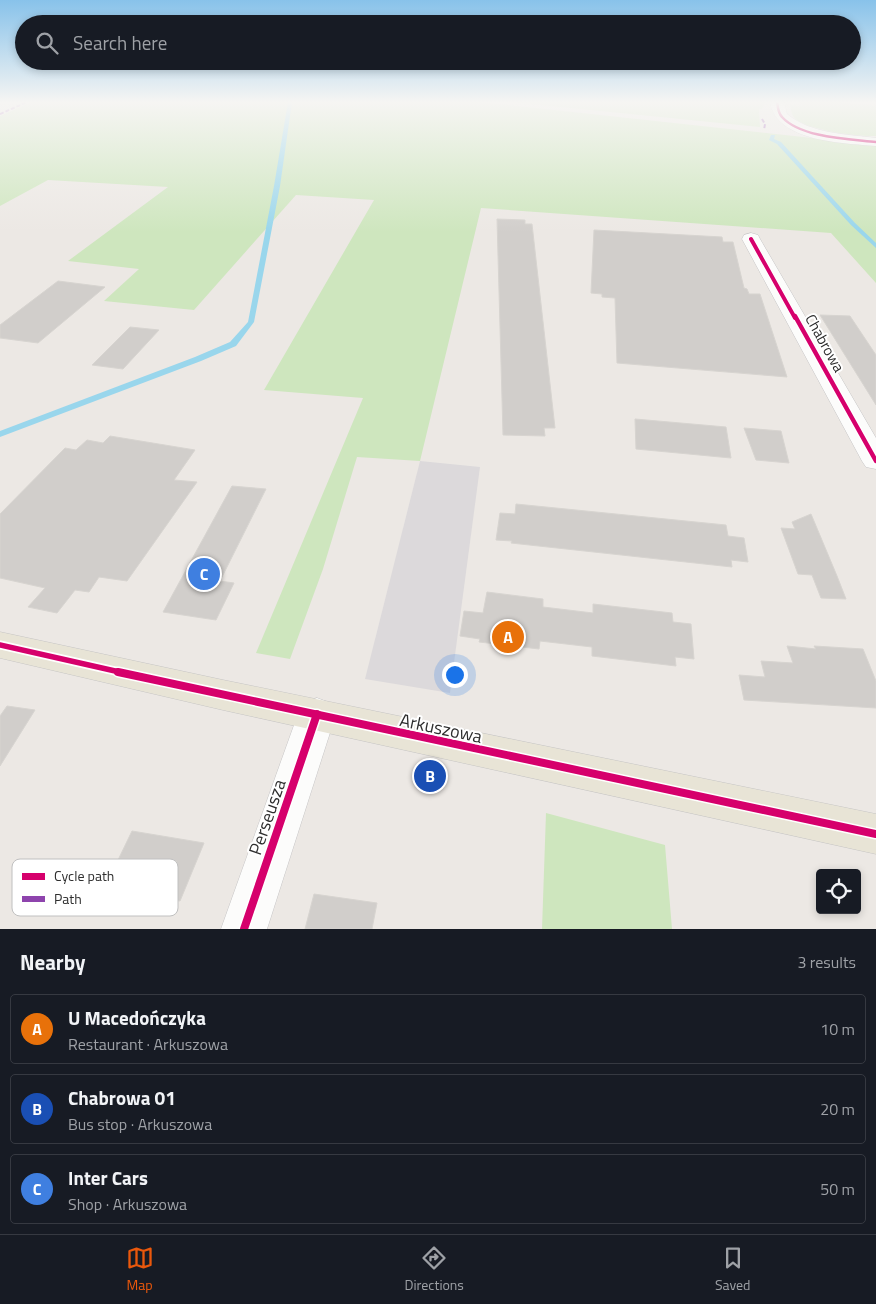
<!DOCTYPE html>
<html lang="en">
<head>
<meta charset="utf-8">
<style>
	:root { --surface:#171b24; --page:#20242c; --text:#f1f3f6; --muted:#9ea1a6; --line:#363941; --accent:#ea580c }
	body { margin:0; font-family:"Titillium Web",sans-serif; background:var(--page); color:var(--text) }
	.controls { position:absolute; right:15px; bottom:15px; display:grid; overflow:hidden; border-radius:5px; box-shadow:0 2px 8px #0003 }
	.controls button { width:45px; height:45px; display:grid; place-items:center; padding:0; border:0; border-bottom:1px solid var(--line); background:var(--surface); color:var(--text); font:25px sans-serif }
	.you { position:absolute; left:454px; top:674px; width:18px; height:18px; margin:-12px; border:4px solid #fff; border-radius:50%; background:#1a73e8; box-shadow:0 0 0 8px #1a73e833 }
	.badge { display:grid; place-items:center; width:32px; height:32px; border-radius:50%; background:var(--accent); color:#fff; font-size:16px; font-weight:700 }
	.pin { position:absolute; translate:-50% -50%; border:2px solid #fff; box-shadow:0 1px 5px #0006 }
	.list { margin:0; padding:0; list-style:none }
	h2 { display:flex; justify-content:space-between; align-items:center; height:65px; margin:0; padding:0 20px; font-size:21px }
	h2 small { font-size:16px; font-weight:400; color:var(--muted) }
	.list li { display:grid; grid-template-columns:32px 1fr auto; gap:15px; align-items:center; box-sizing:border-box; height:70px; margin:0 10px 10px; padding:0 10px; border:1px solid var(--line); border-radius:5px }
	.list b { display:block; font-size:19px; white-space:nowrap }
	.list p { margin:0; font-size:16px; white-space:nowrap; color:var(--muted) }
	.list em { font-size:16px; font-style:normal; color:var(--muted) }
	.icon { flex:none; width:28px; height:28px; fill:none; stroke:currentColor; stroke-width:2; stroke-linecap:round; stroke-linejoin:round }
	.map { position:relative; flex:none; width:876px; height:929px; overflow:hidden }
	.search { position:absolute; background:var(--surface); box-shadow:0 2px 8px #0003; left:15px; right:15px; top:15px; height:55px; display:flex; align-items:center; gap:12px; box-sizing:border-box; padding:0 18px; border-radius:28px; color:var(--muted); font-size:19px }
	.sheet { height:305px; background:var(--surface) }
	nav { display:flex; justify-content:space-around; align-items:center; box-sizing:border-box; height:70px; border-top:1px solid var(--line); background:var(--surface); font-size:14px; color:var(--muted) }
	nav a { display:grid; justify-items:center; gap:2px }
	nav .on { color:var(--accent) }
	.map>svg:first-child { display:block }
</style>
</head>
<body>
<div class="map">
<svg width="876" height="929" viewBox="0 0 876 929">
	<rect width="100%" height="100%" fill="#ece8e4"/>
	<!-- industrial -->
	<polygon fill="#dcd9db" points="420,461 480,467 450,693 365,679"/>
	<!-- green -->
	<g fill="#cee6be">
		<polygon points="32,102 480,102 876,145 876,283 831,233 481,208 420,461 357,457 323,569 290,659 256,653 363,398 264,390 374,200 296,195 194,310 104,301 139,269 68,261 168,187 48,180 0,206 0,116"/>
		<polygon points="511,102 765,102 762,109 759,109 760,127"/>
		<path d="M799,102H838L876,106V136C860,137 802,130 793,116C791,113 791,108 790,105L800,106Z"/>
		<polygon points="546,813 665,845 672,929 542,929"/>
	</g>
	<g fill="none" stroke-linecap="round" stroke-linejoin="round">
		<!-- stream -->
		<g fill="#99d6ec" fill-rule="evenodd">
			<polygon points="288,102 292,102 280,186 254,322 236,346 201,361 0,437 0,431 195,357 230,342 248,322 274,186"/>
			<polygon points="771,135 775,135 774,139 781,142 855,223 876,243 876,248 851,225 777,144 769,140"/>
		</g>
	</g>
	<!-- building -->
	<g fill="#d1cecb" stroke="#d7d4d0">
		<polygon points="497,219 525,220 525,224 532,224 555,428 544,428 545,436 503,435"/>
		<polygon points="594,230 722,237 723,242 733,242 744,288 747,289 749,294 760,294 787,377 617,363 615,298 602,297 602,294 591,293"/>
		<polygon points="58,281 105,287 38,343 0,338 0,325"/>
		<polygon points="820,315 850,316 876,355 876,405"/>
		<polygon points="130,327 159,330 123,369 92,365"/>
		<polygon points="635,419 726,427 731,458 636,449"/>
		<polygon points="744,428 781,431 789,463 756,460"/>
		<polygon points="110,436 195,450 174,480 197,482 127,581 99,577 89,592 75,590 57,613 28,607 45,588 0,578 0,514 65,448 76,450 87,440 103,443"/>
		<polygon points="232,486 266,489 220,581 234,583 216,620 163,612"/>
		<polygon points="516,504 726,525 728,536 744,538 748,562 731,560 732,567 511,543 512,541 496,540 500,513 515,514"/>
		<polygon points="811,514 837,576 846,599 821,598 812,575 798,574 781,528 795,529 792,522"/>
		<polygon points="487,592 543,599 543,607 593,613 593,604 672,613 673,622 691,624 694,659 675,657 676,666 592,656 592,647 540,641 539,649 479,642 480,639 460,636 464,611 483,613"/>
		<polygon points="787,646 816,649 814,646 863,649 876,681 876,708 744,700 739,675 765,677 761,661 793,663"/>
		<polygon points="7,706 35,710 0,766 0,716"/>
		<polygon points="132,831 204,843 180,901 105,887"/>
		<polygon points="314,894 377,903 372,929 305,929"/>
	</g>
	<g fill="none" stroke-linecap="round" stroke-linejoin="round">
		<defs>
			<g id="minor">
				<path d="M770,102H784L787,114C811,134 846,134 876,138V146C844,143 776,142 770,102Z"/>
				<polygon points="751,233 758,235 760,239 876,438 876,469 866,467 862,461 742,239 744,235"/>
				<polygon points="317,698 330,703 336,714 267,929 221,929 298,714 304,703"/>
			</g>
			<polygon id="major" points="0,632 223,680 876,814 876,854 223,710 0,658"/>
		</defs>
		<!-- minor casing -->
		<use href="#minor" stroke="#c5c4c5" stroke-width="1"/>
		<!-- major casing -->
		<use href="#major" stroke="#c6c5c4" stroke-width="1"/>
		<!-- minor -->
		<use href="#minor" fill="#fcfcfb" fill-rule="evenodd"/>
		<!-- major -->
		<use href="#major" fill="#e8e4d6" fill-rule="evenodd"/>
		<!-- quiet -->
		<g stroke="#8e44ad" stroke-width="2" stroke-dasharray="4 2" stroke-linecap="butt">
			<polyline points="0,114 27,102"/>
			<polyline points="762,119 765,124 764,130"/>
		</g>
		<defs>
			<path id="cycleway-far4" d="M777,102C778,107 778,113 782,117C801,138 850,139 876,142"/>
			<polyline id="cycleway-far3" points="751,239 795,318"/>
			<polyline id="cycleway-far2" points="795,316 876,461"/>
			<polyline id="cycleway-far1" points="0,645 124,673"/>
			<g id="cycleway">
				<polyline points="118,672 876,834"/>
				<polyline points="244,929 317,714"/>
			</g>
		</defs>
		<!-- cycleway-far4 casing -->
		<use href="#cycleway-far4" stroke="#fff" stroke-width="4.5"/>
		<!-- cycleway-far3 casing -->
		<use href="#cycleway-far3" stroke="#fff" stroke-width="5.5"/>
		<!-- cycleway-far2 casing -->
		<use href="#cycleway-far2" stroke="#fff" stroke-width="7"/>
		<!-- cycleway-far1 casing -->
		<use href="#cycleway-far1" stroke="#fff" stroke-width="9"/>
		<!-- cycleway casing -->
		<use href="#cycleway" stroke="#fff" stroke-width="11"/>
		<!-- cycleway-far4 -->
		<use href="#cycleway-far4" stroke="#d6006c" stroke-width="2.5"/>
		<!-- cycleway-far3 -->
		<use href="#cycleway-far3" stroke="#d6006c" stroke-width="4"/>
		<!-- cycleway-far2 -->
		<use href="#cycleway-far2" stroke="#d6006c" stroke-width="4.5"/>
		<!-- cycleway-far1 -->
		<use href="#cycleway-far1" stroke="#d6006c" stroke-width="5.5"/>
		<!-- cycleway -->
		<use href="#cycleway" stroke="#d6006c" stroke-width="8"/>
	</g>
	<!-- sky -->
	<linearGradient id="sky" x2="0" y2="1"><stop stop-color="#88c2ea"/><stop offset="0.44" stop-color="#f6f5f3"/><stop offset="1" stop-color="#f6f5f3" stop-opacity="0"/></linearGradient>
	<rect width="876" height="232" fill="url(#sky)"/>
	<g text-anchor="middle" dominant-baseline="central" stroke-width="4" stroke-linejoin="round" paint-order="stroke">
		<!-- street labels -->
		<g font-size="15" fill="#2e2e2e" stroke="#fff">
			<text transform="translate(825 343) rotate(61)">Chabrowa</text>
		</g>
		<!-- near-street labels -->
		<g font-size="18" fill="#2e2e2e" stroke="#fff">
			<text transform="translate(441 728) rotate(12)">Arkuszowa</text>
			<text transform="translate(267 817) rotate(-71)">Perseusza</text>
		</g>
	</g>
	<!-- legend -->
	<rect x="12" y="859" width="166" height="57" rx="8" fill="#fff" stroke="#c0c0c0" stroke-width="1"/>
	<rect x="22" y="873" width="23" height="7" fill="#d6006c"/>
	<rect x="22" y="896" width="23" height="6" fill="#8e44ad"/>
	<g font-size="14" fill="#2e2e2e">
		<text x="54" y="881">Cycle path</text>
		<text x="54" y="904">Path</text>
	</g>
</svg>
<div class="controls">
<button><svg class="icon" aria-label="locate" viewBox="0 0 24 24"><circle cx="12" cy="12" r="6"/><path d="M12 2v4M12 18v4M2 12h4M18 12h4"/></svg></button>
</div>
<div class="you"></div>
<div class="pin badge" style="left:508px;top:637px;background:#e8710a">A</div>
<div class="pin badge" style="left:430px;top:776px;background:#1a4fb4">B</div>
<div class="pin badge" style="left:204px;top:574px;background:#3f7fe0">C</div>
<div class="search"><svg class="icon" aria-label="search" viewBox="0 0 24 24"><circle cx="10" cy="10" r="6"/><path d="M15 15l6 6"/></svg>Search here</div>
</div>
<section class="sheet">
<h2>Nearby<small>3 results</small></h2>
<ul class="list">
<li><span class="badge" style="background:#e8710a">A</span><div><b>U Macedończyka</b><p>Restaurant · Arkuszowa</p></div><em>10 m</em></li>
<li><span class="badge" style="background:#1a4fb4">B</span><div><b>Chabrowa 01</b><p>Bus stop · Arkuszowa</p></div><em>20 m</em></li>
<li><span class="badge" style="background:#3f7fe0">C</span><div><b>Inter Cars</b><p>Shop · Arkuszowa</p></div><em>50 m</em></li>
</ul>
</section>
<nav>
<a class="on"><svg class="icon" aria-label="map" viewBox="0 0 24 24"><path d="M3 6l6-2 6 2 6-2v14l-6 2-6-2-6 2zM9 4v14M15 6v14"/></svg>Map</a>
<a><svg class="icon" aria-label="directions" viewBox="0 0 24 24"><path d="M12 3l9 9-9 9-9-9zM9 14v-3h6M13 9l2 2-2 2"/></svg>Directions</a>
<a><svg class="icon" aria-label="saved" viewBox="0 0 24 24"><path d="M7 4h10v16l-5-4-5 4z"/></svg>Saved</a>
</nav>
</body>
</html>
